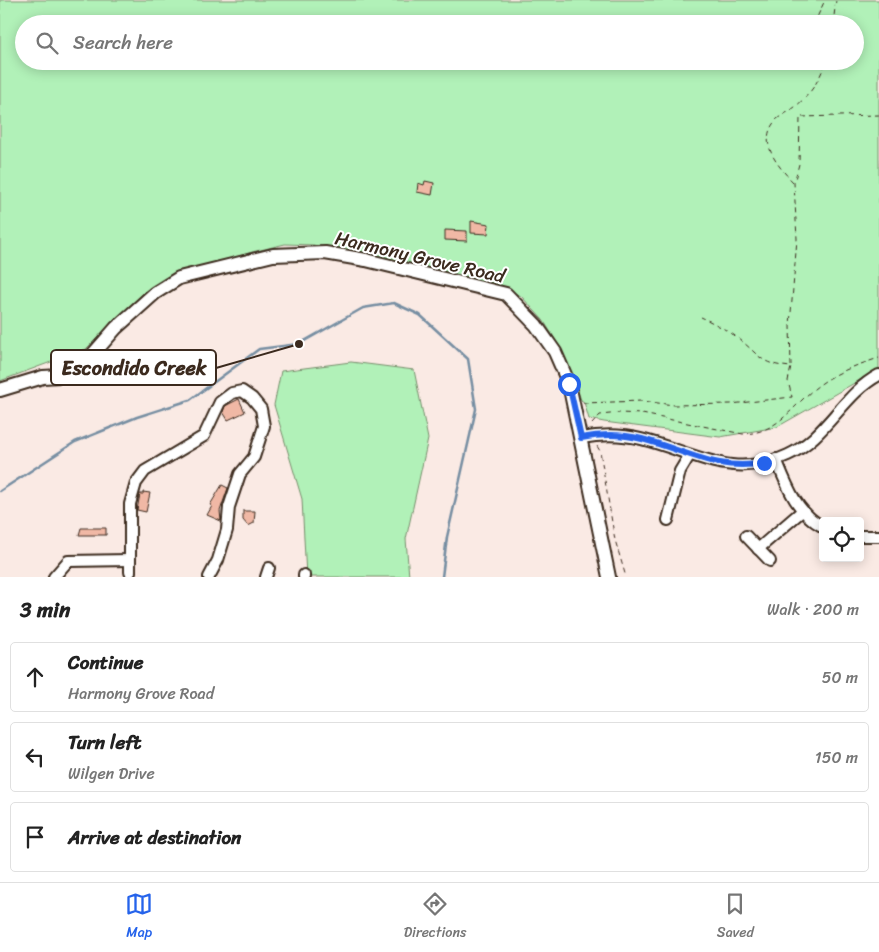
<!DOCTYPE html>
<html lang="en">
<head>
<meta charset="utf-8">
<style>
	:root { --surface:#fff; --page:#f2f2f2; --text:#222; --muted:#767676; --line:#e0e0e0; --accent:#2563eb }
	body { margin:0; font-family:Sriracha,sans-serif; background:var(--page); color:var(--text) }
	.controls { position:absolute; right:15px; bottom:15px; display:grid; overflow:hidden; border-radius:5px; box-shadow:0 2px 12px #0003 }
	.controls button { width:45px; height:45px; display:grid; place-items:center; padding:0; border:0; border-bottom:1px solid var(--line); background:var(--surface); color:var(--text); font:25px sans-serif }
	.stop { position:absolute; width:15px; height:15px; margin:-11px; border:4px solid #2563eb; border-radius:50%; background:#fff }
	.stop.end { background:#2563eb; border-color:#fff; box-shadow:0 1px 5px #0008 }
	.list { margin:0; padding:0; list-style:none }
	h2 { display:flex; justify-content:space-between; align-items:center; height:65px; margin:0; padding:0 20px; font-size:21px }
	h2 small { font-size:16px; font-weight:400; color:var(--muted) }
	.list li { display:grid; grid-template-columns:32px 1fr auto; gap:15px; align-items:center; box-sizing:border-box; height:70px; margin:0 10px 10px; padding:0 10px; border:1px solid var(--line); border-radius:5px }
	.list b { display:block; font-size:19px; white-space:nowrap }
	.list p { margin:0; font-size:16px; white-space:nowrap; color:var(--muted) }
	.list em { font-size:16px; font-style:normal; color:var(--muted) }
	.icon { flex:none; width:28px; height:28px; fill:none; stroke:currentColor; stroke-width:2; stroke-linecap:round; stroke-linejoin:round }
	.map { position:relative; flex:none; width:879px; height:577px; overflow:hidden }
	.search { position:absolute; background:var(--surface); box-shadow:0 2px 12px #0003; left:15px; right:15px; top:15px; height:55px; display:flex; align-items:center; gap:12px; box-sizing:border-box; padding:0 18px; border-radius:28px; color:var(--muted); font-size:19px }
	.sheet { height:305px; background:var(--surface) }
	nav { display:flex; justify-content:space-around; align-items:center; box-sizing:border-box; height:70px; border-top:1px solid var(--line); background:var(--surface); font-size:14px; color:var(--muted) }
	nav a { display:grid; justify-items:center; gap:2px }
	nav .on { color:var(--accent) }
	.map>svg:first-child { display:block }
</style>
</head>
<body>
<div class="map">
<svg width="879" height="577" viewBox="0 0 879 577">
	<rect width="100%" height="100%" fill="#faeae4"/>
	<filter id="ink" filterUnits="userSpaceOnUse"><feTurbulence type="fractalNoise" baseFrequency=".02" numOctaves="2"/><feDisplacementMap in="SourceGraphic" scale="10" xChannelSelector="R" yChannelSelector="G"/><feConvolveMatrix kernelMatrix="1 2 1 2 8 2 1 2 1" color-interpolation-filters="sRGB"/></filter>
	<g filter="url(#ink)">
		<!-- green -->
		<g fill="#b1f1b8" stroke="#768e6b" fill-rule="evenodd">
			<path d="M0,0H879V369L777,427L720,437L604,422L589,419L584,402L581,400L574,380L555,339L543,320L521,296L491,283L313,245L285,244L252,252L166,279L145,291L86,349L0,381ZM24,24H855V61H24Z"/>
			<polygon points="351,362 414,370 428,439 406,539 409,577 306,577 302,499 274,405 281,371"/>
		</g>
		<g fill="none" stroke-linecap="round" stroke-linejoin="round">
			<!-- stream -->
			<polyline stroke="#768ea2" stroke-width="2.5" points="0,491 75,442 137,417 190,400 259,349 299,344 363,308 394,303 420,315 468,359 476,409 447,537 442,577"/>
		</g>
		<!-- building -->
		<g fill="#f0b8a5" stroke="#3b2a1e">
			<polygon points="425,181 434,183 432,195 417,192 418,183 424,185"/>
			<polygon points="471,221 489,224 488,234 471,233"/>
			<polygon points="445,230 467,231 467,241 445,240"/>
			<polygon points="239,399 245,412 228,420 223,412 225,406"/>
			<polygon points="222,485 228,488 220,511 221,521 207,515 212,506 210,505"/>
			<polygon points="143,492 150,493 146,512 137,510 140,494 143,494"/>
			<polygon points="243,511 255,511 254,523 248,526 243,520"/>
			<polygon points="106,528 106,535 79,535 81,528"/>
		</g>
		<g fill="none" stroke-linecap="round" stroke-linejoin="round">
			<defs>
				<g id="minor">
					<path d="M581,438C602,434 621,434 641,439C695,452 731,481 788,455C826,438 843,394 879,375"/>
					<path d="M776,459C787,486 796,512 823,527"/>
					<polyline points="668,520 680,471 689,456"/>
					<polyline points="746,536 770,561"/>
					<polyline points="860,536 879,536"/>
					<polyline points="758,549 802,511"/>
					<polyline points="130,572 130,504 136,483 145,471 204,436 220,402 232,393 242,391 252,398 261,409 264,426 254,457 240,474 229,507 227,530 218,560 209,577"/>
					<polyline points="54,577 68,561 130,560"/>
					<polyline points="266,577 269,568"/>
					<polyline points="304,577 304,575"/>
				</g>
				<polyline id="major" points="0,390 43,377 60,376 75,369 88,360 116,328 155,293 179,278 273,255 325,253 366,260 506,294 536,325 555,352 569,384 609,577"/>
			</defs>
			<!-- minor casing -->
			<use href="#minor" stroke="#3b2a1e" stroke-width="14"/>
			<!-- major casing -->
			<use href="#major" stroke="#3b2a1e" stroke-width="16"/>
			<!-- path -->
			<g stroke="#3b2a1e" stroke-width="1" stroke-dasharray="5 4" stroke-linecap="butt">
				<polyline points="814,24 825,0"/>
				<polyline points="833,24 836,0"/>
				<path d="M793,182C777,165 756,141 777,119C783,114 791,111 796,106C811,94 820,79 826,61"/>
				<polyline points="791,366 790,325 797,239 794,183 799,164 800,117 879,115"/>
				<path d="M583,403L642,401L674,405L731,404L792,397L788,381L791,367C759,364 761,356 738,338C727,330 714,323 701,317"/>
				<path d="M592,424L600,415L620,413L642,414L743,434C781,433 794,402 822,383C839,371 860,364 879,358"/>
				<polyline points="597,446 600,451 615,540 626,577"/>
			</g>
			<!-- minor -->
			<use href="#minor" stroke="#fff" stroke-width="10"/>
			<!-- major -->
			<use href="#major" stroke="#fff" stroke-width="12"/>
		</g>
	</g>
	<g fill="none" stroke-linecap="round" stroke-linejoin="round" filter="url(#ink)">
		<!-- route -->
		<path stroke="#2563eb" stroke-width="6" d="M569,384L581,438C601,434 622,434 642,439C685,450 716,472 764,463"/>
	</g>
	<g text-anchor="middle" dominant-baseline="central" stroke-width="4" stroke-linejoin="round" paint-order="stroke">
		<!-- street labels -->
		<g font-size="19" fill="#3b2a1e" stroke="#fff">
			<text transform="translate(420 257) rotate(13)">Harmony Grove Road</text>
		</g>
	</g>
	<!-- callouts -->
	<path fill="none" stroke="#3b2a1e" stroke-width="2" d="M299 344L216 368"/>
	<circle fill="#3b2a1e" stroke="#fff" stroke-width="2" cx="299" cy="344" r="5"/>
	<rect fill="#fff" stroke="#3b2a1e" stroke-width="2" x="51" y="350" width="165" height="35" rx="5"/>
	<g font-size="20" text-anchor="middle" font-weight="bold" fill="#3b2a1e">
		<text x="134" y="375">Escondido Creek</text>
	</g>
</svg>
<div class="controls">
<button><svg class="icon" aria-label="locate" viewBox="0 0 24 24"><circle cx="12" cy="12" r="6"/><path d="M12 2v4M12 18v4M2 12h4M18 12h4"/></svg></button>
</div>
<div class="stop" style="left:569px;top:384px"></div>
<div class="stop end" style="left:764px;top:463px"></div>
<div class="search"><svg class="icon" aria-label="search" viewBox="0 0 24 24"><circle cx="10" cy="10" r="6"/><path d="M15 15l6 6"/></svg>Search here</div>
</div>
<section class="sheet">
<h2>3 min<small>Walk · 200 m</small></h2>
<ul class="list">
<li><svg class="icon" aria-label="ahead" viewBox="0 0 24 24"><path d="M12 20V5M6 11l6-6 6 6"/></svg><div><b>Continue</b><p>Harmony Grove Road</p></div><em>50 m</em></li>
<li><svg class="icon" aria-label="left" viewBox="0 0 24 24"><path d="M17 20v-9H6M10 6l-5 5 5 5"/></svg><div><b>Turn left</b><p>Wilgen Drive</p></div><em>150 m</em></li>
<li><svg class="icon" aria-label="arrive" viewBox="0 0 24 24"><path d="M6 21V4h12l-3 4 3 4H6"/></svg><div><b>Arrive at destination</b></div></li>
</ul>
</section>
<nav>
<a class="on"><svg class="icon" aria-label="map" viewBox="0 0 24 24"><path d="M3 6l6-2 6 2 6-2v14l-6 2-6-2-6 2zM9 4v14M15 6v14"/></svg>Map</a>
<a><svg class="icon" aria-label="directions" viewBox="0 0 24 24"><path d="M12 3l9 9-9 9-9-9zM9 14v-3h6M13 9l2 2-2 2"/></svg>Directions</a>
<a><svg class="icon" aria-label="saved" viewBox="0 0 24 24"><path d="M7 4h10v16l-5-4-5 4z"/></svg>Saved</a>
</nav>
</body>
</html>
